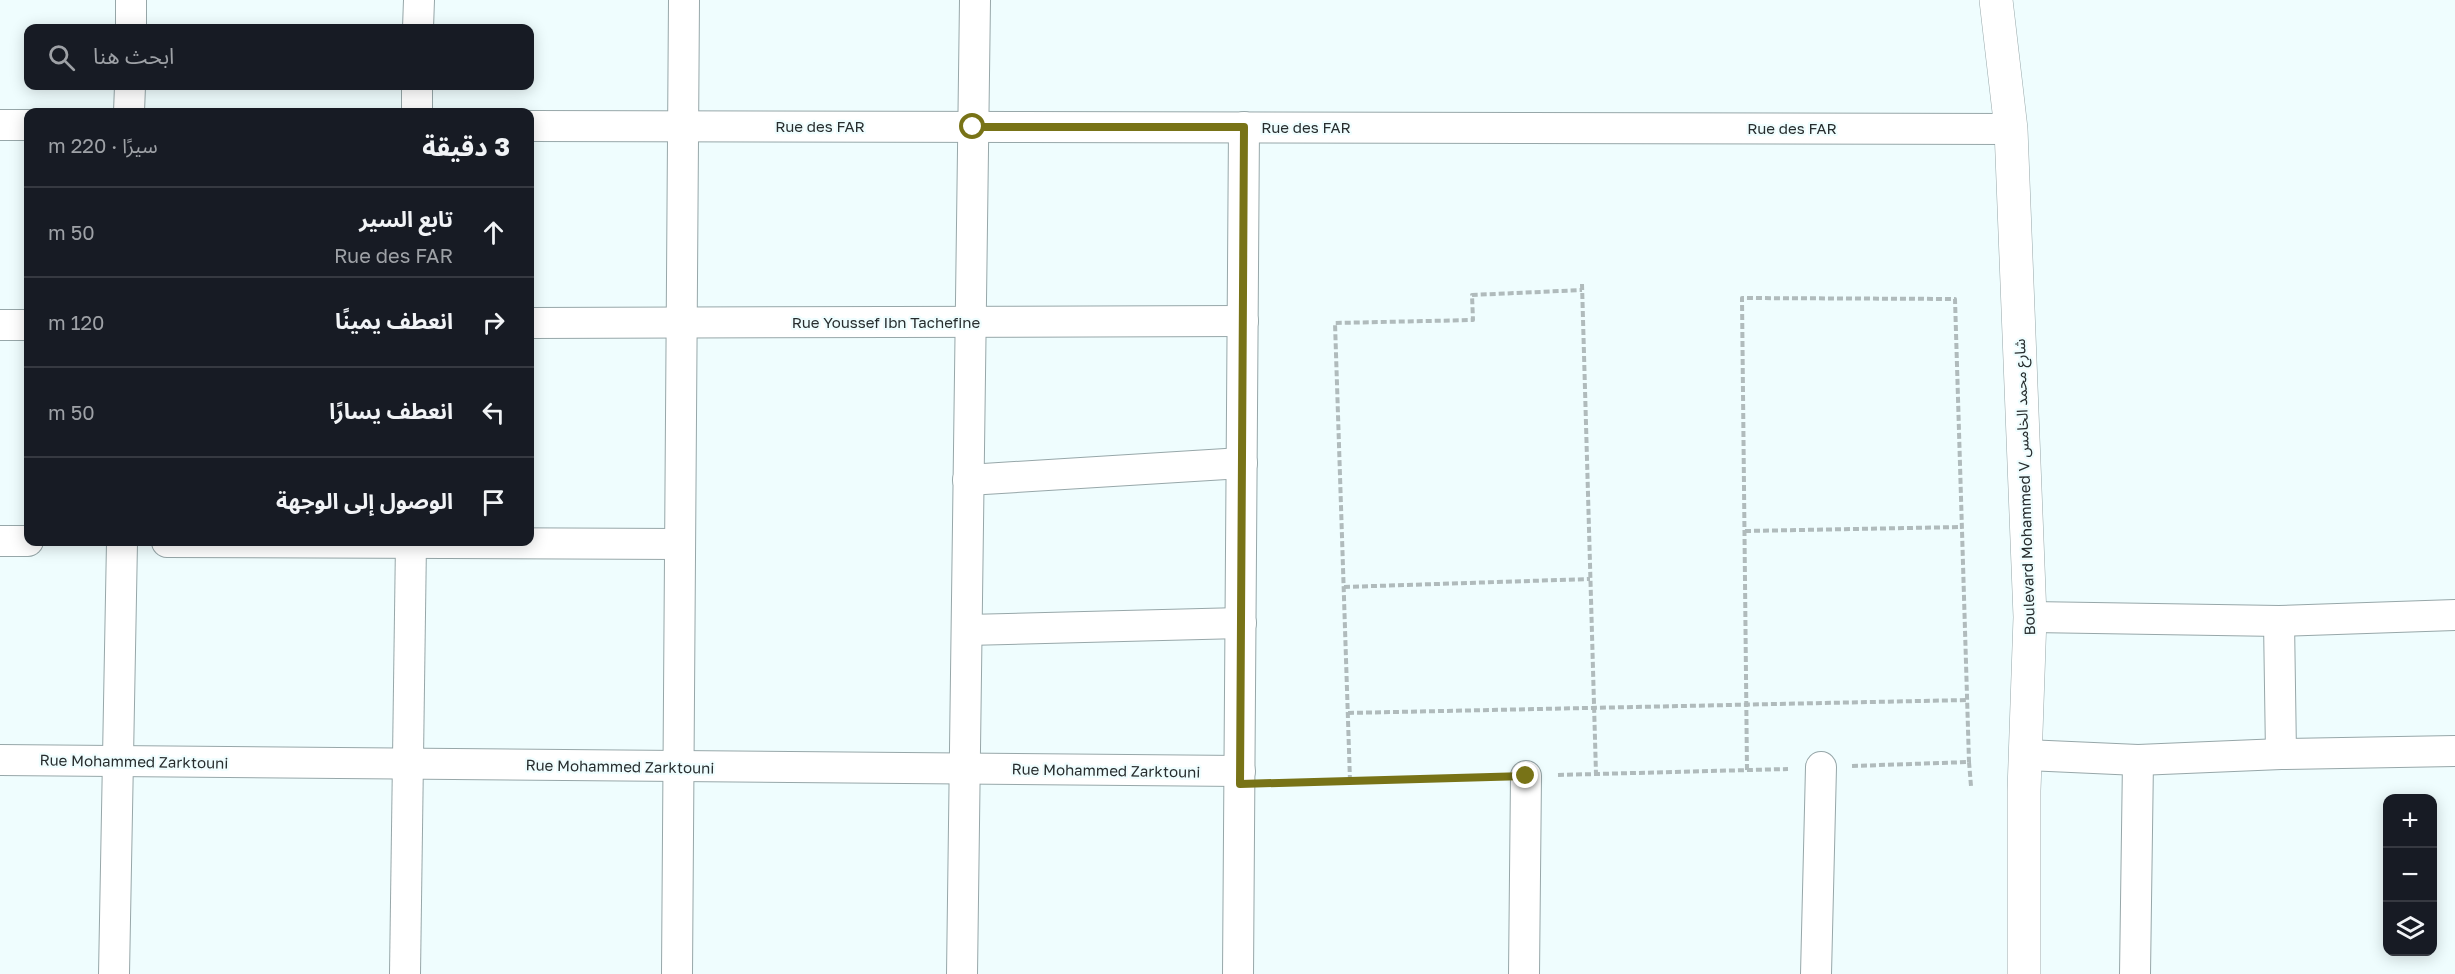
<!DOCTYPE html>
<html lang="ar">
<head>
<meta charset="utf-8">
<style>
	:root { --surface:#171b24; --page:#242831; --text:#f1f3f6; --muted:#9ea1a6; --line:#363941 }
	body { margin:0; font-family:"Golos Text","Noto Sans Arabic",sans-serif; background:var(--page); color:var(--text); direction:rtl }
	.controls { position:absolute; right:18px; bottom:18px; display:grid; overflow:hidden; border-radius:12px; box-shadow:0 3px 15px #0003 }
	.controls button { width:54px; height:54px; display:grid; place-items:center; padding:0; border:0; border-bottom:2px solid var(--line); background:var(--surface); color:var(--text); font:30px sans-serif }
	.stop { position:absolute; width:18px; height:18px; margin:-14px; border:4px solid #787317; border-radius:50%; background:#fff }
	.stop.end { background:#787317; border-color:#fff; box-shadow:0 2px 6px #0008 }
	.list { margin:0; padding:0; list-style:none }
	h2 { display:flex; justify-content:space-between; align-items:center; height:78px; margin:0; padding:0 24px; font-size:26px }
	h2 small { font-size:20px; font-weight:400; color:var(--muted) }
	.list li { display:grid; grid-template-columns:39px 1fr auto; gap:18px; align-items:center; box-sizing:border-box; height:90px; padding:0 24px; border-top:2px solid var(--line) }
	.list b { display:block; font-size:22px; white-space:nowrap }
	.list p { margin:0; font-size:20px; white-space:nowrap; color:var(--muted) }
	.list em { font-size:20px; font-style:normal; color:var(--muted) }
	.icon { flex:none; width:33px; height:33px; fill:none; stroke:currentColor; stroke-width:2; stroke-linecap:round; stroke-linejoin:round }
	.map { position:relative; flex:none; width:2455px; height:974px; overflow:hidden; direction:ltr }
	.search { position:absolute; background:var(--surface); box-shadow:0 3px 15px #0003; left:24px; top:24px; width:510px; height:66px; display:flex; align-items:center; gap:15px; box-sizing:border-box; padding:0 21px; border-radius:12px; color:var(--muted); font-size:22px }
	.panel { position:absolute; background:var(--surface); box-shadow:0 3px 15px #0003; left:24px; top:108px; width:510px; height:438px; border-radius:12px; direction:rtl }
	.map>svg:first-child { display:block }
</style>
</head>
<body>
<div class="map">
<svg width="2455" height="974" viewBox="0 0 2455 974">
	<rect width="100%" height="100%" fill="#effdfe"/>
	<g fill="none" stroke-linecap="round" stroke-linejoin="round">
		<defs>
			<g id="minor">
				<polyline points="131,28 131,0"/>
				<polyline points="418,28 419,0"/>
				<polyline points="129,112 130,86"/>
				<polyline points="417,112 417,86"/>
				<polyline points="0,125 28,125"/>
				<polyline points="530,126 2011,129"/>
				<polyline points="530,323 1243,321"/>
				<polyline points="0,325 28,325"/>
				<polyline points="968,480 1242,463"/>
				<polyline points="0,541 28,541"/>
				<polyline points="167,542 680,544"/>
				<polyline points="2030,617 2279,621 2455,615"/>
				<polyline points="2279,621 2281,754"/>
				<polyline points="967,630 1241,623"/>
				<polyline points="2026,755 2138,760 2281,754 2455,751"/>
				<polyline points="0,760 1240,771"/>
				<polyline points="114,974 122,542"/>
				<polyline points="405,974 411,542"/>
				<polyline points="677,974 684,0"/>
				<polyline points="962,974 975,0"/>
				<polyline points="1238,974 1244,127"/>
				<polyline points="1524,974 1526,776"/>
				<polyline points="1816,974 1821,767"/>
				<polyline points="2135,974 2138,760"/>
			</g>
			<polyline id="tertiary" points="1996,0 2011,129 2030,617 2024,791 2024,974"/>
		</defs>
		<!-- minor casing -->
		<use href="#minor" stroke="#97a7a9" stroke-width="32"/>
		<!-- tertiary casing -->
		<use href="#tertiary" stroke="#97a7a9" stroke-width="34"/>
		<!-- path -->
		<g stroke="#b0bbbc" stroke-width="4" stroke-dasharray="6 3" stroke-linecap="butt">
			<polyline points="1582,284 1596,774"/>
			<polyline points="1745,531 1962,527"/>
			<polyline points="1344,587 1590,579"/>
			<polyline points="1348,713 1967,700"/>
			<polyline points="1852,766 1969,762 1971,786"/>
			<polyline points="1747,770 1742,298 1955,299 1969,762"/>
			<polyline points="1558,775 1788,769"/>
			<polyline points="1350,781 1335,323 1473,320 1472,295 1582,290"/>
			<polyline points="1274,783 1494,777"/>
		</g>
		<!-- minor -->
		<use href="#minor" stroke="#fff" stroke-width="30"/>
		<!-- tertiary -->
		<use href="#tertiary" stroke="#fff" stroke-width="33"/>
	</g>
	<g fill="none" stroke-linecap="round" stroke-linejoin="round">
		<!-- route -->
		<polyline stroke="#787317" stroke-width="8" points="973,127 1244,127 1240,784 1526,776"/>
	</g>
	<g text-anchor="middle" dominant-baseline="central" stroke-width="4.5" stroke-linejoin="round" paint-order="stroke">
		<!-- street labels -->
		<g font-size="15" fill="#272d2e" stroke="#effdfe">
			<text x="820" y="126">Rue des FAR</text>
			<text x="1306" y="127">Rue des FAR</text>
			<text x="1792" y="128">Rue des FAR</text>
			<text x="886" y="322">Rue Youssef Ibn Tachefine</text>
			<text transform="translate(2024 487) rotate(-92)">Boulevard Mohammed V شارع محمد الخامس</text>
			<text transform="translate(134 761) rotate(1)">Rue Mohammed Zarktouni</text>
			<text transform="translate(620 766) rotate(1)">Rue Mohammed Zarktouni</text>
			<text transform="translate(1106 770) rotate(1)">Rue Mohammed Zarktouni</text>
		</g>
	</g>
</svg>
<div class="controls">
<button>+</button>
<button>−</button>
<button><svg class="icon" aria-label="layers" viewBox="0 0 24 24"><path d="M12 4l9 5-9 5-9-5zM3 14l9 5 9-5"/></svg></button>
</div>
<div class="stop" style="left:973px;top:127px"></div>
<div class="stop end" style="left:1526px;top:776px"></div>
<div class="search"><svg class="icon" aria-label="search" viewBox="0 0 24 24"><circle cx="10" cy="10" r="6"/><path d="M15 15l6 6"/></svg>ابحث هنا</div>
<section class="panel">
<h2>3 دقيقة<small>سيرًا · 220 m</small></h2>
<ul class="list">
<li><svg class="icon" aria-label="ahead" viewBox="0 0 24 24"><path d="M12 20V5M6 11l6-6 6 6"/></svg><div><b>تابع السير</b><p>Rue des FAR</p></div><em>50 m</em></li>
<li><svg class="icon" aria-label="right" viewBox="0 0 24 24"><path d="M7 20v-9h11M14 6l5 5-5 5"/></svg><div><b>انعطف يمينًا</b></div><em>120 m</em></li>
<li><svg class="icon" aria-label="left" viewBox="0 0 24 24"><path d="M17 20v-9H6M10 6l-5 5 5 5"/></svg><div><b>انعطف يسارًا</b></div><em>50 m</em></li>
<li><svg class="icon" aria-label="arrive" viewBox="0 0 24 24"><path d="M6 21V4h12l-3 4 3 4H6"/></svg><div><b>الوصول إلى الوجهة</b></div></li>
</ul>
</section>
</div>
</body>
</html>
